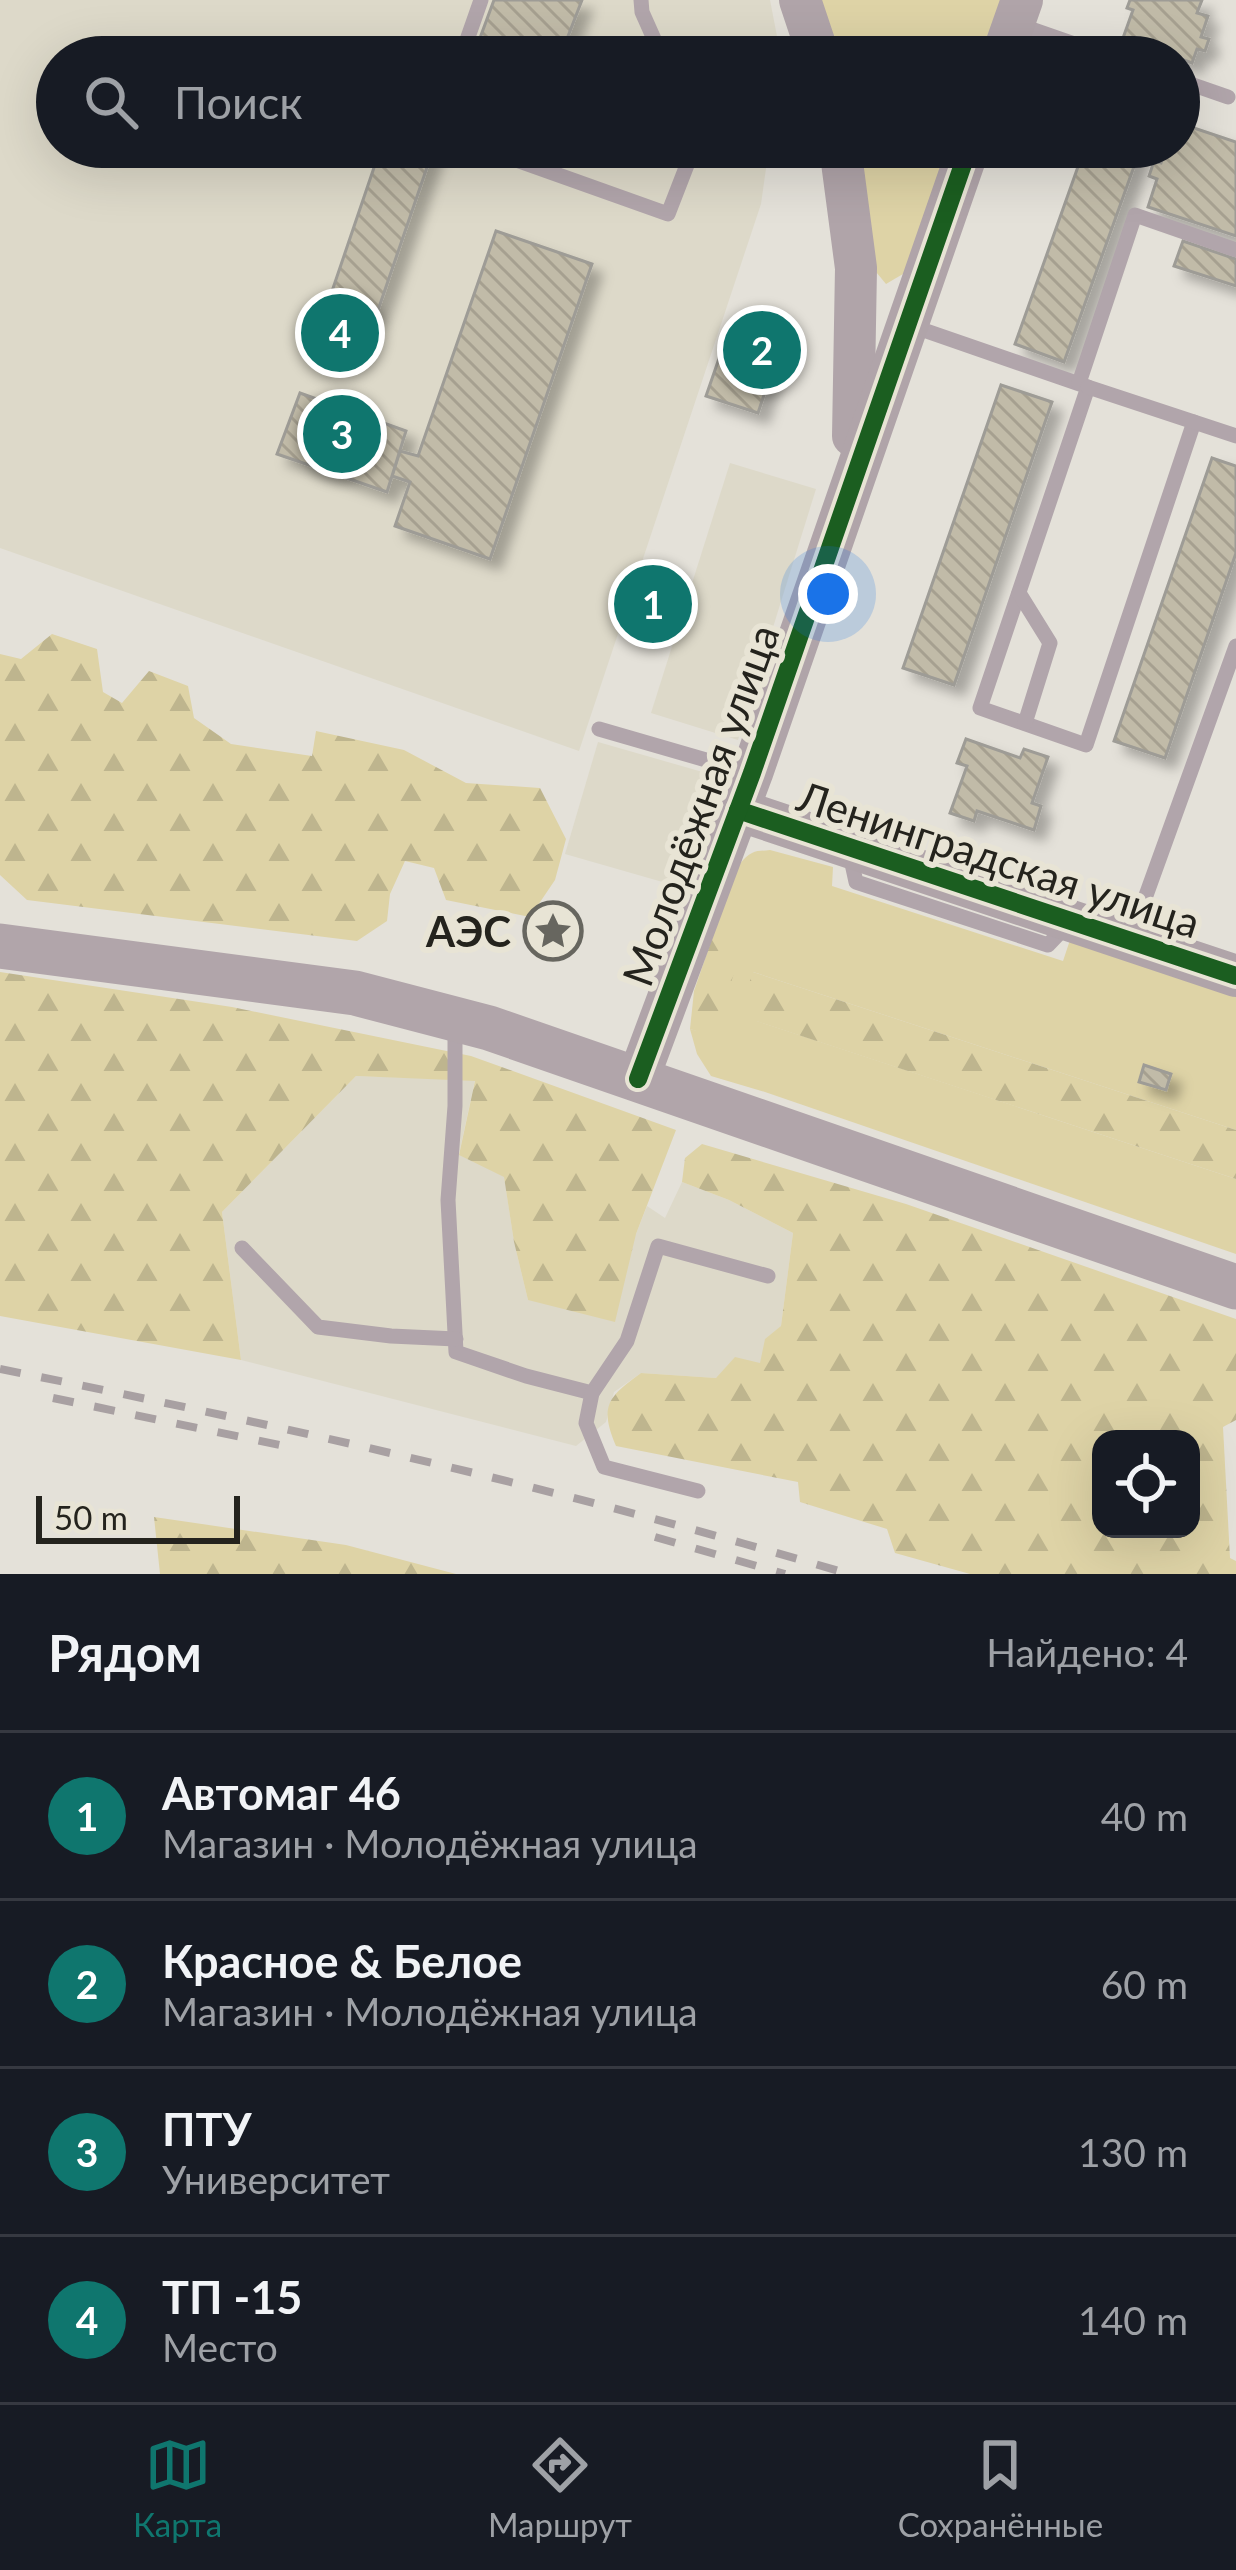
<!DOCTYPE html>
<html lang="ru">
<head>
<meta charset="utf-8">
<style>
	:root { --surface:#171b24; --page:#242831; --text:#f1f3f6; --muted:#9ea1a6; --line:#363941; --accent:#0f766e }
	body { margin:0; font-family:Lato,sans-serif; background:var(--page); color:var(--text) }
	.controls { position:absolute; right:36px; bottom:36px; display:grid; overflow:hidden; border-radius:24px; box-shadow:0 12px 48px #0002 }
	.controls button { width:108px; height:108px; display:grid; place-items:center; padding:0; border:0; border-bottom:3px solid var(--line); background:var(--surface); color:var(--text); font:60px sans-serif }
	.scale { position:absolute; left:36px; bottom:30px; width:204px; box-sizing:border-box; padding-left:12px; border:6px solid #24231d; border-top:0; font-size:33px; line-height:42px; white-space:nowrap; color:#24231d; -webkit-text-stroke:9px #e8e4d5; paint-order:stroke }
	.you { position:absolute; left:828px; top:594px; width:42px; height:42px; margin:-30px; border:9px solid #fff; border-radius:50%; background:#1a73e8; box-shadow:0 0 0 18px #1a73e833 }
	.badge { display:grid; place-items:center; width:78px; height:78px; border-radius:50%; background:var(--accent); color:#fff; font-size:39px; font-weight:700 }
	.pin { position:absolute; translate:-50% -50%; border:6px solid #fff; box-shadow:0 3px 12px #0006 }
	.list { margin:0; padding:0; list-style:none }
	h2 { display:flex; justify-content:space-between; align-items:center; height:156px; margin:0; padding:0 48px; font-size:51px }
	h2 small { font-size:39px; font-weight:400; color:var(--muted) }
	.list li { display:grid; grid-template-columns:78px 1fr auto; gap:36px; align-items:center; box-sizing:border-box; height:168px; padding:0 48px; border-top:3px solid var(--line) }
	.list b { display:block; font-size:45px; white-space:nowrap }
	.list p { margin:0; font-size:39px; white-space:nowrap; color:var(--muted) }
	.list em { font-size:39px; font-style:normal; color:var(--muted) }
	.icon { flex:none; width:66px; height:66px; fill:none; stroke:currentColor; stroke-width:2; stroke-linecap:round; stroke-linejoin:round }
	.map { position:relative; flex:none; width:1236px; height:1574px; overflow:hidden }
	.search { position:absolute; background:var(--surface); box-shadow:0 12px 48px #0002; left:36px; right:36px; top:36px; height:132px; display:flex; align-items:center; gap:30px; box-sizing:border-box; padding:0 42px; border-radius:66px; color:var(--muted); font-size:45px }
	.sheet { height:828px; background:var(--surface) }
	nav { display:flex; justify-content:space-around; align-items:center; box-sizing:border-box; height:168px; border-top:3px solid var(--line); background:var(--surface); font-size:33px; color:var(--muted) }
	nav a { display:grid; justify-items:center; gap:6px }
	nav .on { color:var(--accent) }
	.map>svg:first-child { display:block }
</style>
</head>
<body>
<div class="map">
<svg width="1236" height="1574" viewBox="0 0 1236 1574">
	<defs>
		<pattern id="forest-firs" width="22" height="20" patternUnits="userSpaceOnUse" patternTransform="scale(3)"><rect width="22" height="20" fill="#ded3a6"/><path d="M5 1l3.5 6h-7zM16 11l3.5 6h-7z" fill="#beb58e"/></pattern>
		<pattern id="building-back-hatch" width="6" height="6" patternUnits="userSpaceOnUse" patternTransform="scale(3)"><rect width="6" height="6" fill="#c1bba8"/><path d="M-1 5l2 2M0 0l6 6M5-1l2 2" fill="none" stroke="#a6a090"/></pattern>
		<filter id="shadow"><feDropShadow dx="10" dy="10" stdDeviation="6" flood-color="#0004"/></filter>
	</defs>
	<rect width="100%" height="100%" fill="#e4e1d9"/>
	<!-- built -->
	<g fill="#ddd9c9">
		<polygon points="0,0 770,0 781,57 57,57 57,147 769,147 761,204 579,751 0,548"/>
		<polygon points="730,463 816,489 738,740 651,713"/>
		<polygon points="598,742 713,775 680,887 565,854"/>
		<polygon points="356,1076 475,1080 459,1154 504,1176 514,1242 528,1300 636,1234 647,1206 665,1218 682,1182 729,1200 793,1233 781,1326 760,1364 716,1378 641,1373 614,1392 606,1422 576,1446 241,1360 222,1212"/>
	</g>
	<!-- grass -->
	<g fill="#ded3a6">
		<polygon points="818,0 1003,0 982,57 835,57"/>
		<polygon points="858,147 951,147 908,271 886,284 872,267"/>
		<path d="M770,850L833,867L832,886L1063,961L1071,937L1236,993V1130L753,972L757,1021L1236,1179V1254L765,1092L711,1076L697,1054L690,1029L705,1033C709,995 715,871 752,853C757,850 764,851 770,850Z"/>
	</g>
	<!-- forest -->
	<g fill="url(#forest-firs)" fill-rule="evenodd">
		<polygon points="52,634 97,649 103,692 122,703 149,671 188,686 194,718 231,744 312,756 316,731 404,750 466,783 540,788 566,839 555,880 530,917 446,900 434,868 405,861 390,894 387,921 357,941 27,900 0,875 0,654 21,659"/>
		<polygon points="718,921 738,929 744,942 719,1020 705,1034 690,1029 694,991"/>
		<polygon points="0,972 232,1007 471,1056 676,1130 636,1234 615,1322 528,1300 514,1242 504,1177 459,1155 475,1081 356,1076 222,1212 241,1360 0,1316"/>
		<polygon points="753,972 1236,1130 1236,1179 756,1021 746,992"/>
		<path d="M702,1144L906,1204L1236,1319V1420L1223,1427L1230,1558L1236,1561V1574H970L895,1553L887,1529L800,1502L798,1482L616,1446C599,1406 608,1397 641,1373L716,1378L735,1357L760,1363L765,1339L781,1326L793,1233L729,1200L682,1182L685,1158ZM1101,1439H1191V1529H1101Z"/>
		<polygon points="154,1517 346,1545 456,1574 160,1574"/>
	</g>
	<!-- building -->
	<g fill="url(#building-back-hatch)" stroke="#9e9c96" stroke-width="3" filter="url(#shadow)">
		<polygon points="494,0 582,0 560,57 473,57"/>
		<polygon points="1130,0 1202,0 1197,13 1208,16 1201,37 1209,39 1205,51 1197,49 1192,63 1123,38 1133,10 1127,8"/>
		<polygon points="1182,124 1236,142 1236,236 1148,207 1157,179 1149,176 1154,161 1161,163 1167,147 1179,147"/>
		<polygon points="381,147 434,147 376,316 329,300"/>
		<polygon points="1085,147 1141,147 1064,362 1015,344"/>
		<polygon points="496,231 592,264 490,559 395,526 410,482 392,476 400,451 418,456"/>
		<polygon points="1183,241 1236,259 1236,286 1174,266"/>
		<polygon points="326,315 362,327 354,352 318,340"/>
		<polygon points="732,321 783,338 758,413 706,396"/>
		<polygon points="1001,385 1052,402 954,685 903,668"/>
		<polygon points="300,393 406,431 387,492 277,454"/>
		<polygon points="1212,458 1236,466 1236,553 1165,758 1114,741"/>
		<polygon points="966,739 1020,758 1024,749 1048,757 1032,803 1041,806 1034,830 977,811 974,821 950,813 967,766 957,763"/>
		<polygon points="1144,1065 1171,1074 1166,1090 1139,1082"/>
	</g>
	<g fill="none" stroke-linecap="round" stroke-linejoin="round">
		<!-- lane -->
		<g stroke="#b1a5ab" stroke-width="15">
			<polyline points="641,0 642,12 662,57"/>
			<polyline points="1017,24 1112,57"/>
			<polyline points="461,57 481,0"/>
			<polyline points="1179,80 1228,97"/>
			<polyline points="480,147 668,214 694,147"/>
			<polyline points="909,325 1088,387 980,708 1086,745 1194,422"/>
			<polyline points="1079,383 1135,215 1236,250"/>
			<polyline points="1088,387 1236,436"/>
			<polyline points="1019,593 1050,643 1025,723"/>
			<polyline points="599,729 751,773"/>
			<polyline points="849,850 856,882 1048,945 1067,925"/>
			<polyline points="1131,937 1236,646"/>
			<polyline points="455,1022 455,1106 448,1200 456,1352 526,1376 592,1393 627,1341 658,1246 768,1276"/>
			<polyline points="242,1248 318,1327 391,1336 456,1339"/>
			<polyline points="592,1393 586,1423 604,1467 698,1491"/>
		</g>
		<!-- secondary -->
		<g stroke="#b0a4a9" stroke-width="42">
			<polyline points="800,0 819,57"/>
			<polyline points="1002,57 1022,0"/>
			<polyline points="840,147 856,268 853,436"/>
			<polyline points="738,810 1236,976"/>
			<polyline points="638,1079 752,773 969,147"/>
		</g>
		<!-- primary -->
		<polyline stroke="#b1a5aa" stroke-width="45" points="0,946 355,993 489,1028 1236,1287"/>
		<!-- rail -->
		<g stroke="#a8a0a2" stroke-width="8" stroke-dasharray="21 21" stroke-linecap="butt">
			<path d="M0,1369C286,1426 570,1491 849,1574"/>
			<polyline points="53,1398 294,1448"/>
			<polyline points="655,1537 785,1574"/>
		</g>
		<defs>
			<g id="cycleway">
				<polyline points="738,810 1236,976"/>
				<polyline points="638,1079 752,773 969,147"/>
			</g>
		</defs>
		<!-- cycleway casing -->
		<use href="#cycleway" stroke="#e8e4d5" stroke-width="26"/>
		<!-- cycleway -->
		<use href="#cycleway" stroke="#1b5e20" stroke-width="18"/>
	</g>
	<!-- icons -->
	<defs>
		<symbol id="sight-ring" viewBox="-11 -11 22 22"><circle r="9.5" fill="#e8e4d5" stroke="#67665f" stroke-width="1.5"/><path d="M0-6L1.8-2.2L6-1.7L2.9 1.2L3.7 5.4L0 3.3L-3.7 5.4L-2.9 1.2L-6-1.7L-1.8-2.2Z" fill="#67665f"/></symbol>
	</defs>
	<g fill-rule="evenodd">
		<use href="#sight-ring" x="520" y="898" width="66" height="66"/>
	</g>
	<g text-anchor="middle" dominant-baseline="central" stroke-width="12" stroke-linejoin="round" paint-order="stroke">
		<!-- street labels -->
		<g font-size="42" fill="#24231d" stroke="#e8e4d5">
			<text transform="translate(700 805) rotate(-70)">Молодёжная улица</text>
			<text transform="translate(999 859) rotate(18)">Ленинградская улица</text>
		</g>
		<!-- poi labels -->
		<g font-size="42" font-weight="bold" fill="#24231d" stroke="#e8e4d5" text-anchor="end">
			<text x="511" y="931">АЭС</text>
		</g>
	</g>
</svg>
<div class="controls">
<button><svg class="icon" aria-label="locate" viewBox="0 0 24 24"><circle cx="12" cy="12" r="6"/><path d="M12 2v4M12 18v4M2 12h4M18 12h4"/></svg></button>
</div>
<div class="scale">50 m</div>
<div class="you"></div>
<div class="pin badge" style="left:653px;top:604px">1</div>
<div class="pin badge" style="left:762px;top:350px">2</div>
<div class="pin badge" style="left:342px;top:434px">3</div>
<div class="pin badge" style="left:340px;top:333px">4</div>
<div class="search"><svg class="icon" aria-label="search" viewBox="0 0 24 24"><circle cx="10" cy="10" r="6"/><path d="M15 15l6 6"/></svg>Поиск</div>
</div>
<section class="sheet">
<h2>Рядом<small>Найдено: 4</small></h2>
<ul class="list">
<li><span class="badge">1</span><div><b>Автомаг 46</b><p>Магазин · Молодёжная улица</p></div><em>40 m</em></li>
<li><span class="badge">2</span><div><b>Красное &amp; Белое</b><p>Магазин · Молодёжная улица</p></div><em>60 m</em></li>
<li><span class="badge">3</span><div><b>ПТУ</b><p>Университет</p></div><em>130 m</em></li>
<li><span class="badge">4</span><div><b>ТП -15</b><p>Место</p></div><em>140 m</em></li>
</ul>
</section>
<nav>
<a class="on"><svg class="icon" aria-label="map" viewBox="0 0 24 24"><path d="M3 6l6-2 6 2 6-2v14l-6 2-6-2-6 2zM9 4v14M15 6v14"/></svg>Карта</a>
<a><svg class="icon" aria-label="directions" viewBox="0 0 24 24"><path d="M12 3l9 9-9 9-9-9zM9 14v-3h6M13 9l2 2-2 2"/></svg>Маршрут</a>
<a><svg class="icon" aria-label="saved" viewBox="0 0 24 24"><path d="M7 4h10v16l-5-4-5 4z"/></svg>Сохранённые</a>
</nav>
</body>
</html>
